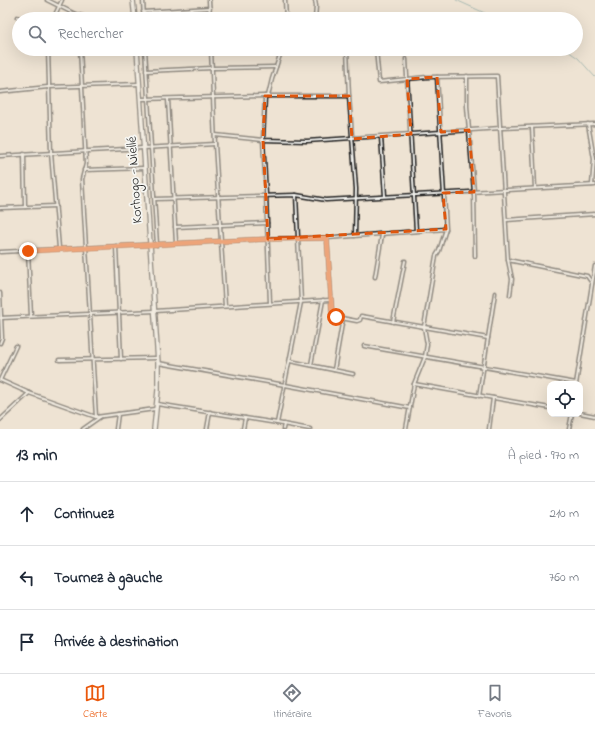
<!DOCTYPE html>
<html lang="fr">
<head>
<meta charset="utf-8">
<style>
	:root { --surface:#fff; --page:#f6f6f7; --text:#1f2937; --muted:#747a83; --line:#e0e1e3; --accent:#ea580c }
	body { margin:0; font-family:"Indie Flower",sans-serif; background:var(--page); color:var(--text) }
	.controls { position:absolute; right:12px; bottom:12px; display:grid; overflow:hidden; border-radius:8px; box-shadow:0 4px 16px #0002 }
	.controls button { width:36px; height:36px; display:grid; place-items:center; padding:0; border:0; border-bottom:1px solid var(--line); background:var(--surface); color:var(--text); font:20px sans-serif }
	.stop { position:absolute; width:12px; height:12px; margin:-9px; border:3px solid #ea580c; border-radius:50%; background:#fff }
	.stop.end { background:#ea580c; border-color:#fff; box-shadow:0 1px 4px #0008 }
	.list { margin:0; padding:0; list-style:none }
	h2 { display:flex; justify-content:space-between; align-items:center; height:52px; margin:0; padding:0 16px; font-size:17px }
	h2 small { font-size:13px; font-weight:400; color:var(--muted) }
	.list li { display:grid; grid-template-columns:26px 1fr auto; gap:12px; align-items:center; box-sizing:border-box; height:64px; padding:0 16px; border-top:1px solid var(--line) }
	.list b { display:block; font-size:15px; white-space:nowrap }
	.list em { font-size:13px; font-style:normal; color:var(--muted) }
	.icon { flex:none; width:22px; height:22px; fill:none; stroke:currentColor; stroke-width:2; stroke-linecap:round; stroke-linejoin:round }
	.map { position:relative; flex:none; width:595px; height:429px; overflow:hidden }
	.search { position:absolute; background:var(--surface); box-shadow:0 4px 16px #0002; left:12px; right:12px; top:12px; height:44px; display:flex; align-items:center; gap:10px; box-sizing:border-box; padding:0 14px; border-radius:22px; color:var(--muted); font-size:15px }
	.sheet { height:244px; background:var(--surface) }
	nav { display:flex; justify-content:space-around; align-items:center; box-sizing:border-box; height:56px; border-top:1px solid var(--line); background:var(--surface); font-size:11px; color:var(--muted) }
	nav a { display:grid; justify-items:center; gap:2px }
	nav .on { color:var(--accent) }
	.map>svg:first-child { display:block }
</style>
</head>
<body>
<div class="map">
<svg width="595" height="429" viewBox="0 0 595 429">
	<rect width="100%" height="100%" fill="#eee3d3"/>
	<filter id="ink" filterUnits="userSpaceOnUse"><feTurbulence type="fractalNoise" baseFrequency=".025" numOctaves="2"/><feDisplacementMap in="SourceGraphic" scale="8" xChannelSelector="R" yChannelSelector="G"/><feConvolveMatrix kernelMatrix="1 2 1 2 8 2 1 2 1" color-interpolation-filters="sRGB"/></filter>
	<g filter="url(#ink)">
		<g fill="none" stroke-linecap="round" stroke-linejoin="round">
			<!-- stream -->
			<g stroke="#5a8a8e" stroke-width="1">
				<polyline points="456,0 498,19"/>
				<polyline points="565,49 578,58 595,77"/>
			</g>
			<defs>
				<g id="minor">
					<polyline points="47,0 75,14 93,19"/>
					<polyline points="143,0 144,19"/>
					<polyline points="209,0 210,19"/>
					<polyline points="285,0 286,19"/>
					<polyline points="315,0 316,6 315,19"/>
					<polyline points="143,12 210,8"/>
					<polyline points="373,15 373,19"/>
					<polyline points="17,17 21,19"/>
					<polyline points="53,19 62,0"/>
					<polyline points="48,49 51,153 59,248"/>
					<polyline points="80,49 86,164 82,179 96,417"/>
					<polyline points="145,49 157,245"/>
					<polyline points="211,49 215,144 225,306"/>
					<polyline points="347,49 349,96 356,189 355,236"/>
					<polyline points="376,49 379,82 427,77 497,76 508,260 512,279 510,295"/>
					<polyline points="406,59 416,231"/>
					<polyline points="146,71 212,68 276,67"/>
					<polyline points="467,76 467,106 474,192 475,256"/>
					<polyline points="0,92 48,87 139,84"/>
					<polyline points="265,96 263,140 266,195 270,303"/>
					<polyline points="268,96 272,79 282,49"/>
					<polyline points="141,99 265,96 349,96"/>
					<polyline points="168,99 176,243"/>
					<polyline points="588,124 594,159 592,185"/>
					<polyline points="532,127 535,188"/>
					<polyline points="215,135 263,140 307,141 501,128 595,124"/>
					<polyline points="381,137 385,196"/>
					<polyline points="24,154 25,207"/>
					<polyline points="0,156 215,144"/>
					<polyline points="84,170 145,168"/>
					<polyline points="155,199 296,195 326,200 595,185"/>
					<polyline points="0,208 56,206"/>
					<polyline points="506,220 595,214"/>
					<polyline points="175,227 267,223"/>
					<polyline points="327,238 332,313 336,317 357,321 360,320 361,316 488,338"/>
					<polyline points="116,246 121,359"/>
					<polyline points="28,251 31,316"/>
					<polyline points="0,252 268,239 327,238 446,229"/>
					<polyline points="508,260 587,276 592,283"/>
					<polyline points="375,277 382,235"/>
					<polyline points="0,293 2,338 0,343"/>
					<polyline points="0,318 155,311 330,300"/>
					<polyline points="393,322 405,261"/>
					<polyline points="364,346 576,383"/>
					<polyline points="59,360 157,358"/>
					<polyline points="290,361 353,374"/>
					<polyline points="158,363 285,385 410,408"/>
					<polyline points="311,365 323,300"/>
					<polyline points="334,370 343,318"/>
					<polyline points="0,380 29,393 96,417 155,409"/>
					<polyline points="0,380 16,346"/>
					<polyline points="414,384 550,408"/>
					<polyline points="576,384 595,266"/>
					<polyline points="479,396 495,293"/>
					<polyline points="157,404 277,423 310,429"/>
					<polyline points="580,413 595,416"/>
					<polyline points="0,420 29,393"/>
					<polyline points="277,423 301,302 296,195"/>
					<polyline points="83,429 100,417"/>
					<polyline points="116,429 118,414"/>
					<polyline points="207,429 210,412"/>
					<polyline points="243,429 245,418"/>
					<polyline points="283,429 284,424"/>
					<polyline points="406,429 414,384 425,357 427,344 424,327 436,256 439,251 446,229 437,77"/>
					<polyline points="489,429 493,398"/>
					<polyline points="569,429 572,414"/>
				</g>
				<g id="primary">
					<polyline points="133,0 135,19"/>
					<polyline points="137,49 158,363 158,390 154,429"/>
				</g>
			</defs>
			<!-- minor casing -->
			<use href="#minor" stroke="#1c1c1c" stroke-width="5"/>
			<!-- primary casing -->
			<use href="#primary" stroke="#1c1c1c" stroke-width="6"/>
			<!-- minor -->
			<use href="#minor" stroke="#f6f6f2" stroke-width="2"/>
			<!-- primary -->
			<use href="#primary" stroke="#f6f6f2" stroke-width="3.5"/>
		</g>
	</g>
	<g fill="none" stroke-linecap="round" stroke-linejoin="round" filter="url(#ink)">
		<!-- route -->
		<polyline stroke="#ea580c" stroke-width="5" points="28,251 268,239 327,238 332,313 336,317"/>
	</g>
	<!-- marked area -->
	<path d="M0 0H595V429H0ZM437,77L441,132L469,130L474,192L443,193L446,229L268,239L263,140L265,96H349L352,139L411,134L407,79Z" fill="#eee3d3" fill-opacity=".55" fill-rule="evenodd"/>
	<path fill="none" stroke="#de560d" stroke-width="3" stroke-dasharray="8 5" stroke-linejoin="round" d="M437,77L441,132L469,130L474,192L443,193L446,229L268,239L263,140L265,96H349L352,139L411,134L407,79Z"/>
	<g text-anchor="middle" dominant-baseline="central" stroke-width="3.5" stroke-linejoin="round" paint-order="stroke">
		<!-- street labels -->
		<g font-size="14" fill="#1c1c1c" stroke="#f6f6f2">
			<text transform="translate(135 180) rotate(-94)">Korhogo - Niellé</text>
		</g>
	</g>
</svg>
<div class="controls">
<button><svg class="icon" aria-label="locate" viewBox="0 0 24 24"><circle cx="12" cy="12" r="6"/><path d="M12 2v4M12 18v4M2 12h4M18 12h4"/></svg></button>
</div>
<div class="stop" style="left:336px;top:317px"></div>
<div class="stop end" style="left:28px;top:251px"></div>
<div class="search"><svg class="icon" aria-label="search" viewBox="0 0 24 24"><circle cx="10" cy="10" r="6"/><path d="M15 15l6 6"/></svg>Rechercher</div>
</div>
<section class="sheet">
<h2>13 min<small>À pied · 970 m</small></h2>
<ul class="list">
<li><svg class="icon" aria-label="ahead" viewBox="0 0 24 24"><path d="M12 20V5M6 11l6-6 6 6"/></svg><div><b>Continuez</b></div><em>210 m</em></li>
<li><svg class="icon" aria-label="left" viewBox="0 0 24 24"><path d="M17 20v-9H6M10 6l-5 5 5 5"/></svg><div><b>Tournez à gauche</b></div><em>760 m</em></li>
<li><svg class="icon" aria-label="arrive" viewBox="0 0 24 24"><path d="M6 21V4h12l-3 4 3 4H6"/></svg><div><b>Arrivée à destination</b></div></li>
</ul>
</section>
<nav>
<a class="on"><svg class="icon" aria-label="map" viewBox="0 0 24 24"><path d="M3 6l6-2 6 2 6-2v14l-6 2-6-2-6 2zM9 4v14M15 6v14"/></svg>Carte</a>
<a><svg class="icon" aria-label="directions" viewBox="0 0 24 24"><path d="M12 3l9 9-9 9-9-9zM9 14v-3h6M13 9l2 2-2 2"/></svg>Itinéraire</a>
<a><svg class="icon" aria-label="saved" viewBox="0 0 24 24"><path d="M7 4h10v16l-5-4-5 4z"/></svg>Favoris</a>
</nav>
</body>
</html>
